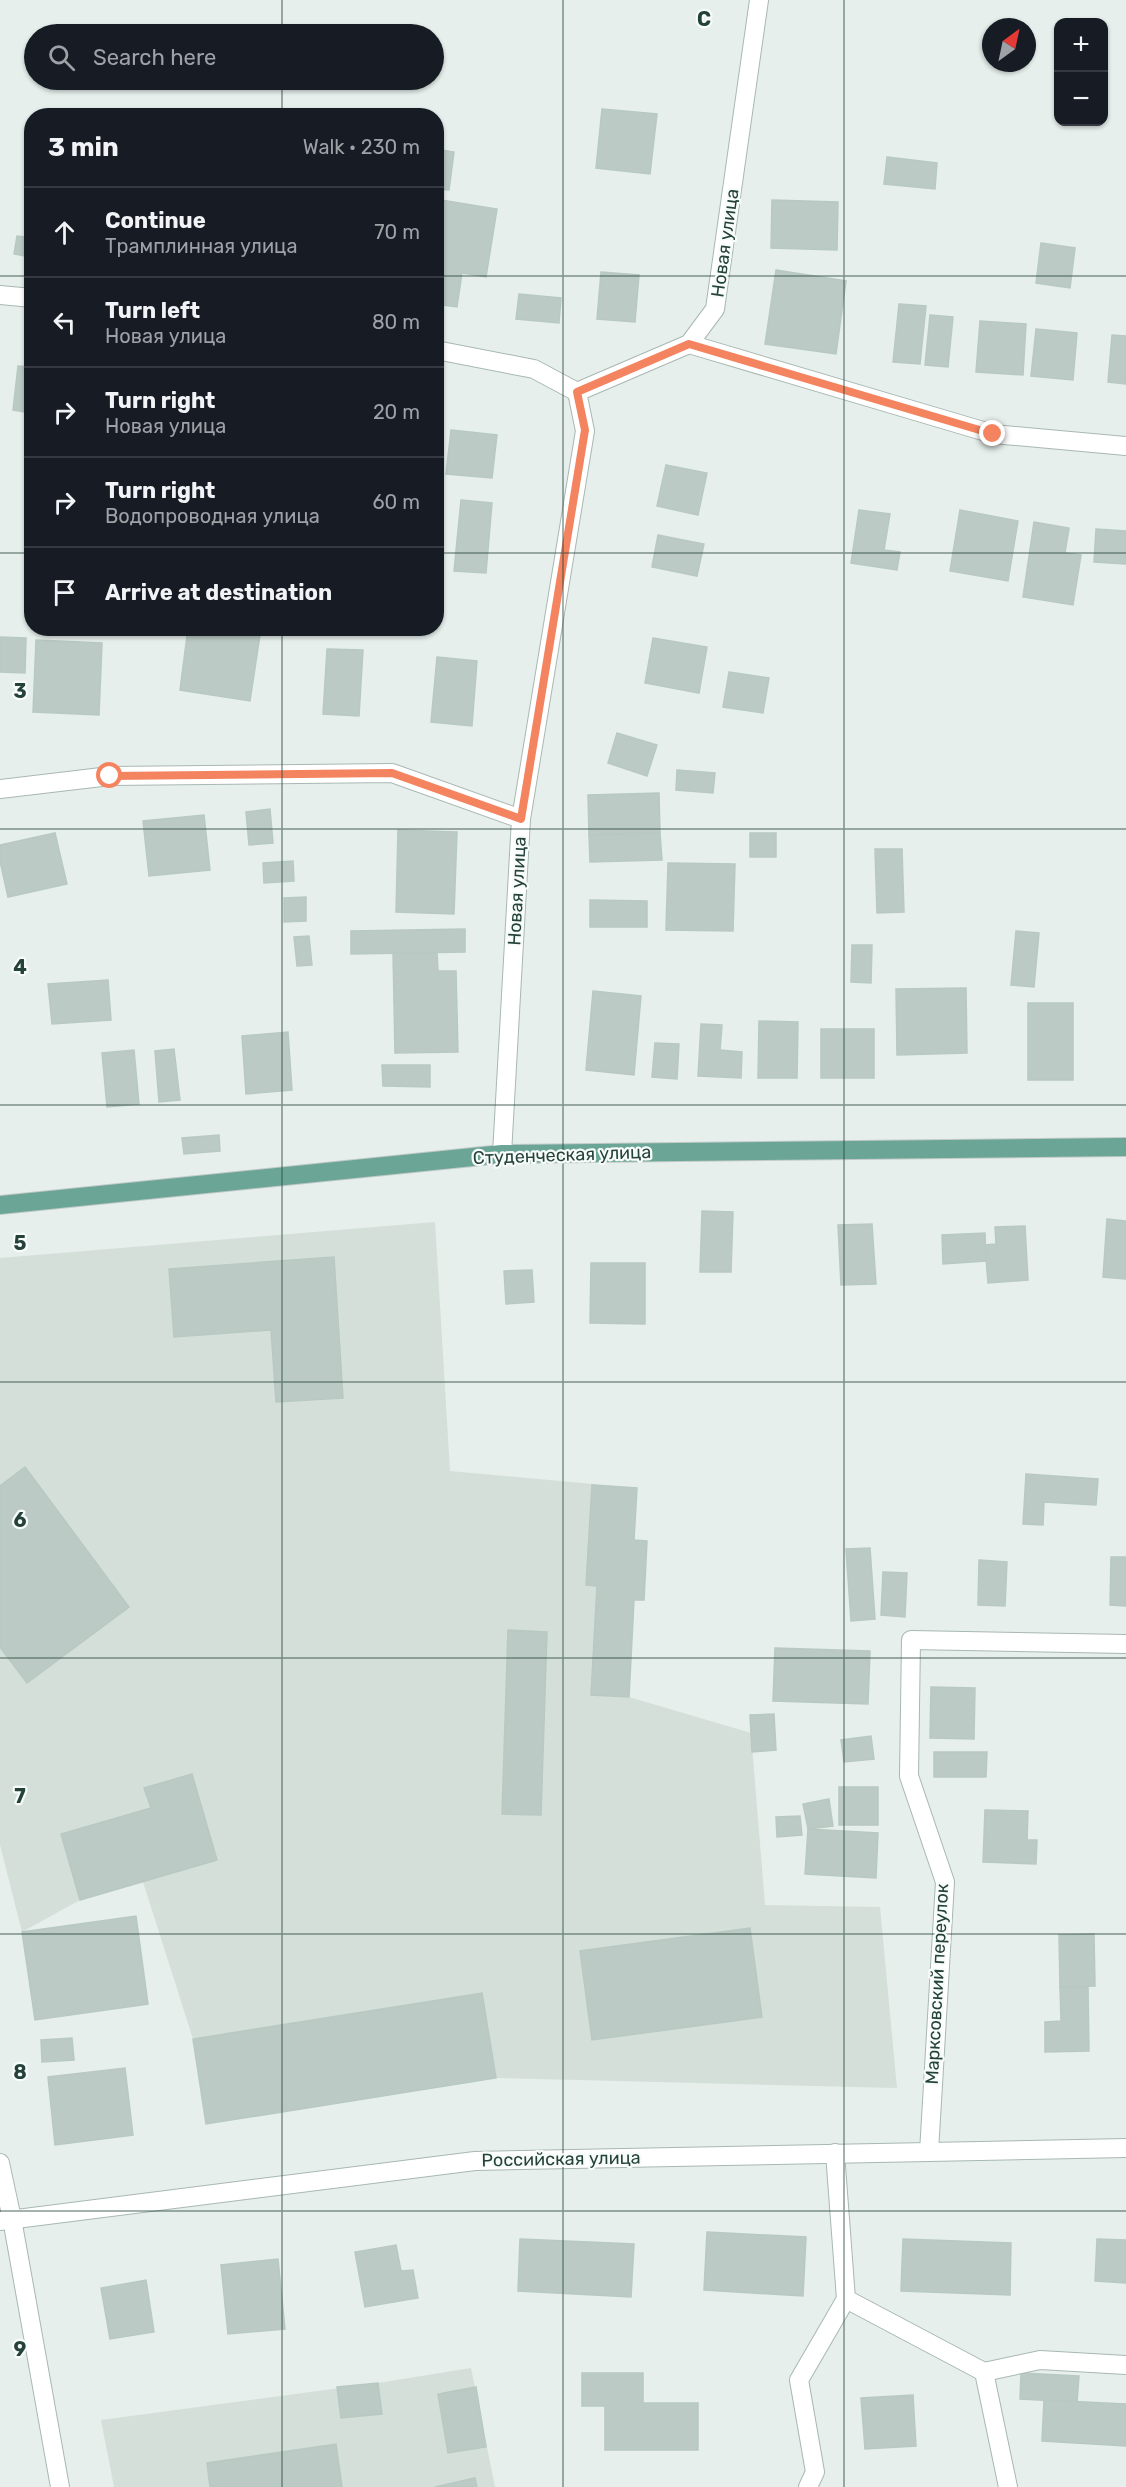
<!DOCTYPE html>
<html lang="en">
<head>
<meta charset="utf-8">
<style>
	:root { --surface:#171b24; --page:#20242c; --text:#f1f3f6; --muted:#9ea1a6; --line:#363941 }
	body { margin:0; font-family:Rubik,sans-serif; background:var(--page); color:var(--text) }
	.controls { position:absolute; right:18px; top:18px; display:grid; overflow:hidden; border-radius:12px; box-shadow:0 2px 4px #0004 }
	.controls button { width:54px; height:54px; display:grid; place-items:center; padding:0; border:0; border-bottom:2px solid var(--line); background:var(--surface); color:var(--text); font:30px sans-serif }
	.compass { position:absolute; left:982px; top:18px; width:54px; height:54px; border-radius:50%; background:var(--surface); box-shadow:0 2px 4px #0004; rotate:33deg }
	.stop { position:absolute; width:18px; height:18px; margin:-14px; border:4px solid #f4845f; border-radius:50%; background:#fff }
	.stop.end { background:#f4845f; border-color:#fff; box-shadow:0 2px 6px #0008 }
	.list { margin:0; padding:0; list-style:none }
	h2 { display:flex; justify-content:space-between; align-items:center; height:78px; margin:0; padding:0 24px; font-size:26px }
	h2 small { font-size:20px; font-weight:400; color:var(--muted) }
	.list li { display:grid; grid-template-columns:39px 1fr auto; gap:18px; align-items:center; box-sizing:border-box; height:90px; padding:0 24px; border-top:2px solid var(--line) }
	.list b { display:block; font-size:22px; white-space:nowrap }
	.list p { margin:0; font-size:20px; white-space:nowrap; color:var(--muted) }
	.list em { font-size:20px; font-style:normal; color:var(--muted) }
	.icon { flex:none; width:33px; height:33px; fill:none; stroke:currentColor; stroke-width:2; stroke-linecap:round; stroke-linejoin:round }
	.map { position:relative; flex:none; width:1126px; height:2487px; overflow:hidden }
	.search { position:absolute; background:var(--surface); box-shadow:0 2px 4px #0004; left:24px; top:24px; width:420px; height:66px; display:flex; align-items:center; gap:15px; box-sizing:border-box; padding:0 21px; border-radius:33px; color:var(--muted); font-size:22px }
	.panel { position:absolute; background:var(--surface); box-shadow:0 2px 4px #0004; left:24px; top:108px; width:420px; height:528px; border-radius:24px }
	.map>svg:first-child { display:block }
</style>
</head>
<body>
<div class="map">
<svg width="1126" height="2487" viewBox="0 0 1126 2487">
	<rect width="100%" height="100%" fill="#e6efeb"/>
	<!-- built -->
	<g fill="#d4dfda">
		<polygon points="435,1222 450,1471 637,1488 634,1540 647,1541 644,1600 634,1600 629,1697 751,1733 765,1905 880,1907 897,2088 496,2078 206,2124 193,2039 143,1882 80,1900 22,1932 0,1845 0,1258"/>
		<polygon points="471,2368 495,2487 114,2487 101,2420 378,2383"/>
	</g>
	<!-- building -->
	<g fill="#bbcac4" stroke="#b8c9c2" stroke-width="1.5">
		<polygon points="602,109 657,114 650,174 596,168"/>
		<polygon points="436,149 454,152 449,190 436,189"/>
		<polygon points="887,157 937,163 935,189 884,184"/>
		<polygon points="441,200 497,209 486,277 462,273 457,307 436,304 436,229"/>
		<polygon points="772,200 838,202 837,250 771,248"/>
		<polygon points="17,236 32,238 31,257 14,254"/>
		<polygon points="1041,243 1075,248 1070,288 1036,283"/>
		<polygon points="776,270 846,281 836,354 765,344"/>
		<polygon points="601,272 639,275 635,322 597,319"/>
		<polygon points="519,294 561,298 559,323 516,319"/>
		<polygon points="899,304 926,306 920,364 893,362"/>
		<polygon points="930,315 953,317 948,367 925,365"/>
		<polygon points="980,321 1026,324 1023,375 976,372"/>
		<polygon points="1036,329 1077,333 1073,380 1031,376"/>
		<polygon points="1112,335 1126,336 1126,384 1108,382"/>
		<polygon points="18,366 32,367 32,413 13,410"/>
		<polygon points="451,430 497,435 492,478 446,474"/>
		<polygon points="666,465 707,473 698,515 657,506"/>
		<polygon points="461,500 492,503 486,573 454,571"/>
		<polygon points="859,510 890,514 884,550 900,552 897,570 851,563"/>
		<polygon points="960,510 1018,521 1008,581 950,571"/>
		<polygon points="1034,522 1069,528 1065,553 1081,555 1073,605 1023,597"/>
		<polygon points="1096,529 1126,531 1126,564 1094,562"/>
		<polygon points="658,535 704,544 697,576 652,567"/>
		<polygon points="188,628 217,628 260,635 250,701 180,690"/>
		<polygon points="0,637 26,638 25,673 0,672"/>
		<polygon points="653,638 707,647 699,693 645,683"/>
		<polygon points="36,640 102,643 99,715 33,712"/>
		<polygon points="327,649 363,650 359,716 323,714"/>
		<polygon points="437,657 477,661 472,726 431,722"/>
		<polygon points="729,672 769,678 763,713 723,707"/>
		<polygon points="617,733 657,745 647,776 608,763"/>
		<polygon points="677,770 715,773 713,793 676,790"/>
		<polygon points="659,793 660,833 589,835 588,795"/>
		<polygon points="270,809 273,843 249,845 246,812"/>
		<polygon points="204,815 210,870 149,876 143,821"/>
		<polygon points="398,830 457,832 454,914 396,912"/>
		<polygon points="55,833 67,884 8,897 0,861 0,845"/>
		<polygon points="660,833 662,860 590,862 589,835"/>
		<rect x="750" y="833" width="26" height="24"/>
		<polygon points="875,849 902,849 904,912 877,913"/>
		<polygon points="293,861 294,881 264,883 263,863"/>
		<polygon points="668,863 735,864 733,931 666,930"/>
		<polygon points="306,897 306,921 284,922 284,898"/>
		<polygon points="590,900 647,901 647,927 590,927"/>
		<polygon points="465,929 465,952 351,954 351,931"/>
		<polygon points="1016,931 1039,933 1034,987 1011,985"/>
		<polygon points="309,936 312,965 297,966 294,937"/>
		<polygon points="852,945 872,945 871,983 851,982"/>
		<polygon points="393,953 437,953 438,971 456,971 458,1052 395,1053"/>
		<polygon points="108,980 111,1020 52,1024 48,984"/>
		<polygon points="966,988 967,1053 897,1055 896,989"/>
		<polygon points="593,991 641,996 634,1075 586,1070"/>
		<rect x="1028" y="1003" width="45" height="77"/>
		<polygon points="759,1021 798,1022 797,1078 758,1078"/>
		<polygon points="701,1024 722,1025 720,1050 742,1052 741,1078 698,1076"/>
		<rect x="821" y="1029" width="53" height="49"/>
		<polygon points="288,1032 292,1090 246,1094 242,1036"/>
		<polygon points="655,1043 679,1044 677,1079 652,1077"/>
		<polygon points="174,1049 180,1100 159,1102 155,1051"/>
		<polygon points="134,1050 139,1104 107,1107 102,1053"/>
		<polygon points="382,1065 430,1065 430,1087 383,1086"/>
		<polygon points="219,1135 220,1151 184,1154 182,1138"/>
		<polygon points="702,1211 733,1212 731,1272 700,1272"/>
		<polygon points="1107,1219 1126,1221 1126,1279 1103,1277"/>
		<polygon points="872,1224 876,1284 841,1285 838,1225"/>
		<polygon points="1025,1226 1028,1280 988,1283 985,1245 996,1244 995,1227"/>
		<polygon points="985,1233 986,1261 943,1264 942,1235"/>
		<polygon points="334,1257 343,1398 276,1402 271,1330 174,1337 169,1269"/>
		<polygon points="591,1263 645,1263 645,1324 590,1323"/>
		<polygon points="532,1270 534,1302 506,1304 504,1271"/>
		<polygon points="25,1467 129,1607 27,1683 0,1647 0,1486"/>
		<polygon points="1026,1474 1098,1479 1096,1505 1044,1502 1043,1525 1023,1524"/>
		<polygon points="592,1485 637,1488 634,1540 647,1541 644,1600 634,1600 629,1697 591,1695 597,1586 586,1585"/>
		<polygon points="870,1548 875,1619 851,1621 846,1549"/>
		<polygon points="1111,1557 1126,1557 1126,1606 1110,1605"/>
		<polygon points="979,1560 1007,1562 1005,1606 978,1605"/>
		<polygon points="883,1572 907,1573 905,1617 881,1615"/>
		<polygon points="508,1630 547,1632 541,1815 502,1814"/>
		<polygon points="775,1648 870,1651 868,1704 773,1701"/>
		<polygon points="931,1687 975,1688 974,1739 930,1738"/>
		<polygon points="774,1714 776,1750 752,1752 750,1715"/>
		<polygon points="871,1736 874,1759 844,1762 841,1740"/>
		<polygon points="934,1752 987,1752 986,1777 934,1777"/>
		<polygon points="192,1774 217,1860 80,1900 61,1834 151,1808 144,1788"/>
		<rect x="839" y="1787" width="39" height="38"/>
		<polygon points="829,1799 833,1826 808,1829 803,1804"/>
		<polygon points="985,1810 1028,1811 1027,1840 1037,1840 1036,1864 983,1862"/>
		<polygon points="800,1816 802,1835 777,1837 776,1817"/>
		<polygon points="808,1829 878,1833 876,1878 805,1874"/>
		<polygon points="136,1916 148,2004 35,2020 22,1932"/>
		<polygon points="750,1928 762,2017 592,2040 580,1951"/>
		<polygon points="1094,1934 1095,1986 1060,1987 1059,1935"/>
		<polygon points="1060,1987 1088,1987 1089,2051 1045,2052 1045,2022 1061,2021"/>
		<polygon points="482,1993 496,2078 206,2124 193,2039"/>
		<polygon points="72,2038 74,2060 42,2062 41,2040"/>
		<polygon points="125,2068 133,2135 55,2145 48,2077"/>
		<polygon points="707,2232 806,2237 803,2296 704,2290"/>
		<polygon points="520,2239 634,2244 631,2297 518,2291"/>
		<polygon points="903,2239 1011,2243 1010,2295 901,2291"/>
		<polygon points="1097,2239 1126,2240 1126,2283 1095,2281"/>
		<polygon points="396,2245 401,2271 413,2270 418,2298 365,2307 355,2252"/>
		<polygon points="278,2259 285,2329 228,2334 221,2265"/>
		<polygon points="146,2280 154,2332 110,2339 101,2288"/>
		<polygon points="582,2373 643,2373 643,2403 698,2403 698,2450 605,2450 605,2406 582,2406"/>
		<polygon points="1021,2373 1079,2376 1077,2402 1020,2399"/>
		<polygon points="378,2383 382,2414 341,2418 337,2387"/>
		<polygon points="476,2387 486,2447 448,2453 438,2394"/>
		<polygon points="913,2395 916,2446 865,2449 861,2398"/>
		<polygon points="1044,2400 1126,2404 1126,2446 1042,2441"/>
		<polygon points="336,2444 342,2487 210,2487 207,2463"/>
		<polygon points="475,2478 477,2487 435,2487"/>
	</g>
	<g fill="none" stroke-linecap="round" stroke-linejoin="round">
		<defs>
			<g id="service">
				<polyline points="835,2153 846,2299 984,2372 1008,2487"/>
				<polyline points="984,2372 1040,2360 1126,2365"/>
				<polyline points="808,2487 815,2472 799,2380 846,2299"/>
			</g>
			<g id="minor">
				<polyline points="0,295 32,298"/>
				<polyline points="689,344 993,434 1126,446"/>
				<polyline points="436,350 534,369 577,392"/>
				<polyline points="0,789 110,776 392,773 521,819"/>
				<polyline points="502,1154 521,819 585,431 577,392 689,344 715,309 759,0"/>
				<polyline points="929,2152 945,1882 909,1776 911,1640 1126,1644"/>
				<polyline points="0,2163 12,2219 60,2487"/>
				<polyline points="0,2221 475,2161 1126,2148"/>
			</g>
			<polyline id="primary" points="0,1205 502,1154 1126,1147"/>
		</defs>
		<!-- service casing -->
		<use href="#service" stroke="#a8b8b2" stroke-width="20"/>
		<!-- minor casing -->
		<use href="#minor" stroke="#a8b8b2" stroke-width="20"/>
		<!-- primary casing -->
		<use href="#primary" stroke="#c2cac8" stroke-width="20"/>
		<!-- service -->
		<use href="#service" stroke="#fff" stroke-width="18"/>
		<!-- minor -->
		<use href="#minor" stroke="#fff" stroke-width="18"/>
		<!-- primary -->
		<use href="#primary" stroke="#6aa596" stroke-width="18"/>
	</g>
	<g fill="none" stroke-linecap="round" stroke-linejoin="round">
		<!-- route -->
		<polyline stroke="#f4845f" stroke-width="8" points="110,776 392,773 521,819 585,430 577,392 689,344 993,434"/>
	</g>
	<!-- grid -->
	<path fill="none" stroke="#24423a" stroke-width="1.5" stroke-opacity="0.55" d="M282,0V34M563,0V2487M844,0V2487M282,80V116M0,276H32M436,276H1126M0,553H32M436,553H1126M282,628V2487M0,829H1126M0,1105H1126M0,1382H1126M0,1658H1126M0,1934H1126M0,2211H1126"/>
	<g text-anchor="middle" dominant-baseline="central" stroke-width="4.5" stroke-linejoin="round" paint-order="stroke">
		<!-- street labels -->
		<g font-size="18" fill="#24423a" stroke="#f7fbf9">
			<text transform="translate(725 243) rotate(-82)">Новая улица</text>
			<text transform="translate(517 891) rotate(-87)">Новая улица</text>
			<text transform="translate(562 1155) rotate(-2)">Студенческая улица</text>
			<text transform="translate(937 1984) rotate(-87)">Марксовский переулок</text>
			<text transform="translate(561 2159) rotate(-1)">Российская улица</text>
		</g>
	</g>
	<g font-size="20" text-anchor="middle" font-weight="bold" fill="#24423a" stroke="#f7fbf9" stroke-width="4.5" stroke-linejoin="round" paint-order="stroke">
		<text x="704" y="26">C</text>
		<text x="20" y="698">3</text>
		<text x="20" y="974">4</text>
		<text x="20" y="1250">5</text>
		<text x="20" y="1527">6</text>
		<text x="20" y="1803">7</text>
		<text x="20" y="2079">8</text>
		<text x="20" y="2356">9</text>
	</g>
</svg>
<div class="controls">
<button>+</button>
<button>−</button>
</div>
<svg class="compass" viewBox="-18 -18 36 36"><path d="M0-13l5 13h-10z" fill="#e53935"/><path d="M0 13l5-13h-10z" fill="#9ea1a6"/></svg>
<div class="stop" style="left:110px;top:776px"></div>
<div class="stop end" style="left:993px;top:434px"></div>
<div class="search"><svg class="icon" aria-label="search" viewBox="0 0 24 24"><circle cx="10" cy="10" r="6"/><path d="M15 15l6 6"/></svg>Search here</div>
<section class="panel">
<h2>3 min<small>Walk · 230 m</small></h2>
<ul class="list">
<li><svg class="icon" aria-label="ahead" viewBox="0 0 24 24"><path d="M12 20V5M6 11l6-6 6 6"/></svg><div><b>Continue</b><p>Трамплинная улица</p></div><em>70 m</em></li>
<li><svg class="icon" aria-label="left" viewBox="0 0 24 24"><path d="M17 20v-9H6M10 6l-5 5 5 5"/></svg><div><b>Turn left</b><p>Новая улица</p></div><em>80 m</em></li>
<li><svg class="icon" aria-label="right" viewBox="0 0 24 24"><path d="M7 20v-9h11M14 6l5 5-5 5"/></svg><div><b>Turn right</b><p>Новая улица</p></div><em>20 m</em></li>
<li><svg class="icon" aria-label="right" viewBox="0 0 24 24"><path d="M7 20v-9h11M14 6l5 5-5 5"/></svg><div><b>Turn right</b><p>Водопроводная улица</p></div><em>60 m</em></li>
<li><svg class="icon" aria-label="arrive" viewBox="0 0 24 24"><path d="M6 21V4h12l-3 4 3 4H6"/></svg><div><b>Arrive at destination</b></div></li>
</ul>
</section>
</div>
</body>
</html>
